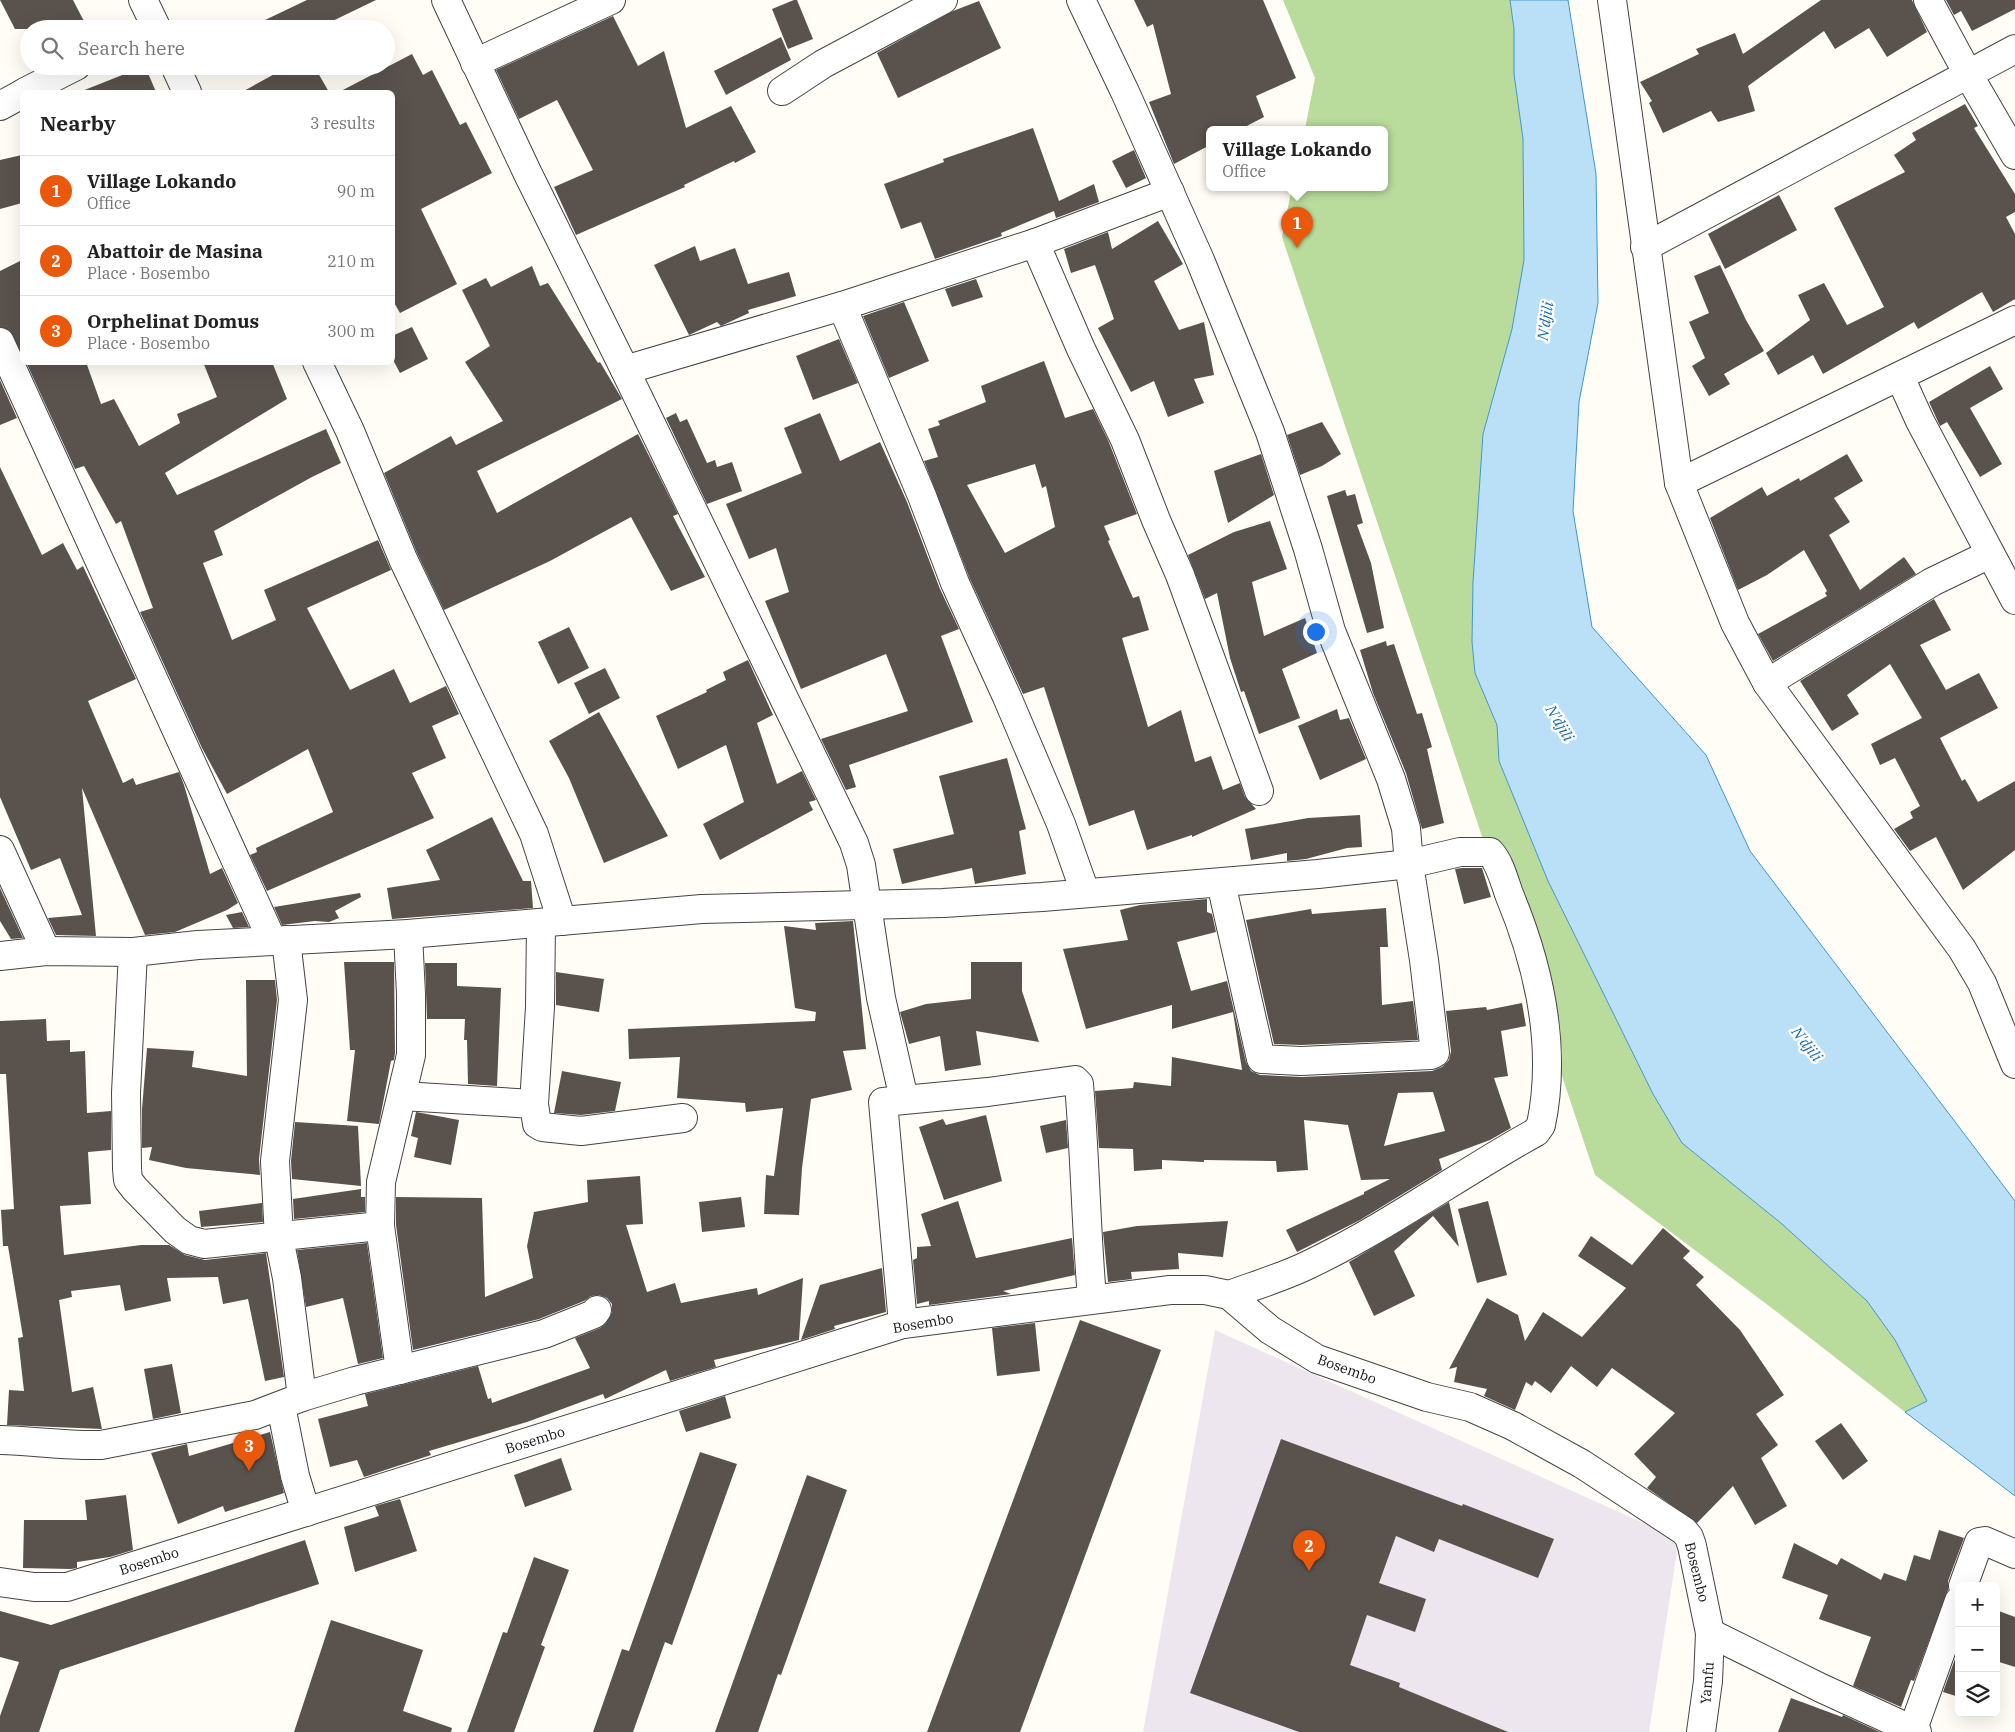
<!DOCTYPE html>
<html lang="en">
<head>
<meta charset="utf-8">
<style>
	:root { --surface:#fff; --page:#f2f2f2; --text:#222; --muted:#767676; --line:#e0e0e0; --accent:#ea580c }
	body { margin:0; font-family:"IBM Plex Serif",serif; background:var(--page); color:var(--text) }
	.controls { position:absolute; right:15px; bottom:15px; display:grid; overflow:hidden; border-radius:8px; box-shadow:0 5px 20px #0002 }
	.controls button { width:45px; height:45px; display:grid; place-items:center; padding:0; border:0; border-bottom:1px solid var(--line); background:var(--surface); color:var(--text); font:25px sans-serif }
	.you { position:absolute; left:1315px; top:631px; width:18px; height:18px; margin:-12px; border:4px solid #fff; border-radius:50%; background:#1a73e8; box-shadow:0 0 0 8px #1a73e833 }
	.badge { display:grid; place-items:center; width:32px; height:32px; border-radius:50%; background:var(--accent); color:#fff; font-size:16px; font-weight:700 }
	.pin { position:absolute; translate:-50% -41px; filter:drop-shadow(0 1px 2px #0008) }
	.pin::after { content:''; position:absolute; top:26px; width:18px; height:15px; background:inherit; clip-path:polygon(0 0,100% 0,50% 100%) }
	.popup { position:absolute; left:1206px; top:126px; width:182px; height:65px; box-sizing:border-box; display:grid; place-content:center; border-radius:8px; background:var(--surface); filter:drop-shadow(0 1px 4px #0005); font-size:16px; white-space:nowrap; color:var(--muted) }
	.popup b { font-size:19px; color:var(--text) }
	.popup::after { content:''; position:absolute; left:50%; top:100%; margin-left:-10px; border:10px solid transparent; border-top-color:var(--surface) }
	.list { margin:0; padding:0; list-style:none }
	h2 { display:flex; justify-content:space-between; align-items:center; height:65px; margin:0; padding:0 20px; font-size:21px }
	h2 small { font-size:16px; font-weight:400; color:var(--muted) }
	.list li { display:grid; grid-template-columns:32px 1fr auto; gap:15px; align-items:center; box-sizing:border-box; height:70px; padding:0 20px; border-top:1px solid var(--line) }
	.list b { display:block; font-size:19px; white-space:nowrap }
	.list p { margin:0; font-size:16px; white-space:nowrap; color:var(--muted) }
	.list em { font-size:16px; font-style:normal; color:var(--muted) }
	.icon { flex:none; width:28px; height:28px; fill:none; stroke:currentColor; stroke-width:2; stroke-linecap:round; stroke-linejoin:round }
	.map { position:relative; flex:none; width:2015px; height:1732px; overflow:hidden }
	.search { position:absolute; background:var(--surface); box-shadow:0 5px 20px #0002; left:20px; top:20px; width:375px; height:55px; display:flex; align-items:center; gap:12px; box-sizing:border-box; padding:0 18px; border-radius:28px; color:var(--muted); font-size:19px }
	.panel { position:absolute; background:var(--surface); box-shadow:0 5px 20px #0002; left:20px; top:90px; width:375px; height:275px; border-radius:8px }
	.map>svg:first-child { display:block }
</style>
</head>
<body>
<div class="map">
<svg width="2015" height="1732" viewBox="0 0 2015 1732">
	<rect width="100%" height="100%" fill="#fffdf5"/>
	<!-- industrial -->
	<polygon fill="#eee6ef" points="1215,1330 1679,1539 1649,1732 1143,1732"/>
	<!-- forest -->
	<polygon fill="#b9dc9c" points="1283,0 1510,0 1514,29 1514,74 1523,139 1524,260 1512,329 1483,434 1473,582 1472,642 1475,673 1497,725 1499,761 1548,881 1653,1094 1682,1143 1782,1224 1867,1301 1895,1340 1927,1401 1905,1412 1777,1312 1595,1175 1282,237 1292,187 1384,187 1384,129 1305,129 1315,78"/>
	<!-- water -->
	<polygon fill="#b9e0f7" stroke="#3f96cf" points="1510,0 1568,0 1596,174 1598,303 1579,402 1573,511 1592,627 1706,755 1750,851 2015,1201 2015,1496 1905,1412 1927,1401 1895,1340 1867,1301 1782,1224 1682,1143 1653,1094 1548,881 1499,761 1497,725 1475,673 1472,642 1473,582 1483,434 1512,329 1524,260 1523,139 1514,74 1514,29"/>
	<!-- building -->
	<g fill="#5a524d" fill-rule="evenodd">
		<polygon points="0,0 73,0 88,29 15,29"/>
		<polygon points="307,0 376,0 316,29 246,29"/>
		<polygon points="794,0 797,0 813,39 788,49 772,9"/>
		<polygon points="1134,0 1263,0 1296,78 1256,96 1264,117 1241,129 1210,129 1210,145 1174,164 1149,102 1171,94 1153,24 1147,27"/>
		<polygon points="1821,0 1912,0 1927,32 1887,57 1869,28 1835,49 1824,31 1748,86 1755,111 1718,122 1711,111 1663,133 1649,103 1652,101 1640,82 1699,54 1696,49 1735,33 1743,54"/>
		<polygon points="1946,0 2015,0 2015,9 1972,31 1961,11 1954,15"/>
		<polygon points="979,1 1001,48 898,98 877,53 953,11"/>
		<polygon points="613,16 638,66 664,51 686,128 731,106 756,152 735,163 734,161 684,185 685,187 576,235 554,187 593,170 557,100 519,119 496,70"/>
		<polygon points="781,37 791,60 726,95 714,71"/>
		<polygon points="412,54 423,75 432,70 460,125 466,122 492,173 421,209 457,284 400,313 392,299 392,92 339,92"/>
		<polygon points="145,66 156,92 82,92 82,91"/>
		<polygon points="289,66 314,66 329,92 242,92"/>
		<polygon points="1965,104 1978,126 1974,128 2015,194 2015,212 2006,217 2015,234 2015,299 1993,312 1982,292 1918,329 1914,322 1823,374 1813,355 1778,375 1766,353 1810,320 1798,295 1824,283 1847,325 1884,307 1834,208 1905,172 1894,155 1916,140 1912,133"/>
		<polygon points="1033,128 1059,201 1094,184 1099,202 1056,218 1054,211 1001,233 1002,236 935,259 921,222 901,229 884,184 944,162 943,159"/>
		<polygon points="1134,150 1146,178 1126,188 1112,161"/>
		<polygon points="22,155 22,203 0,209 0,160"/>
		<polygon points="1779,195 1797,230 1725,269 1708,234"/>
		<polygon points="1158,221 1183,264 1154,281 1179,330 1204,322 1214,375 1194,379 1204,403 1168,417 1154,381 1131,392 1098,328 1114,319 1095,265 1071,273 1064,249 1108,232 1112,249"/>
		<polygon points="695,246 700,261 735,248 748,284 789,272 796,296 748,310 749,313 721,326 717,322 689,335 654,265"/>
		<polygon points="22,260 22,354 9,330 0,327 0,271"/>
		<polygon points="1720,265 1746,320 1764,351 1724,374 1730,384 1709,396 1692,366 1705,358 1689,322 1709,313 1694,276"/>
		<polygon points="532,266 540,286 548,283 598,363 600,362 622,399 477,471 497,513 638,434 678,514 673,516 705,577 671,591 631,517 550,561 444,610 417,553 384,473 451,436 456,445 503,421 465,362 490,346 462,290 486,278 491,287"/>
		<polygon points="976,279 983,297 952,307 945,289"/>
		<polygon points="904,302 929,361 889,378 863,316"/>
		<polygon points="412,327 428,359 400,373 392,358 392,336"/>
		<polygon points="839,339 858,383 813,400 796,356"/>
		<path d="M1044,361L1065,418L1093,409L1108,440L1137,514L1104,526L1110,540L1108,541L1133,598L1139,596L1149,630L1122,638L1148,727L1181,710L1195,762L1211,756L1223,790L1240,783L1245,797L1256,809L1192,837V835L1147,850L1134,810L1089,826L1044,687L1023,694L969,577L924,461L938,457L928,429L940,425L938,421L986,402L981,386ZM1035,464L1042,488L1046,486L1055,527L1005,553L967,485Z"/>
		<polygon points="26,362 86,362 101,404 114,399 139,446 180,423 177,414 217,397 203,362 272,362 287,399 165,473 177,495 326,429 341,463 312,477 214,531 223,555 203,563 232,640 276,620 264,590 378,540 391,570 307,608 350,690 394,669 410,703 446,686 459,714 432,726 446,758 412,773 434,818 267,891 250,855 257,852 256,848 333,812 308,749 227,794 202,748 140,612 153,608 121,521 116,524 84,466 75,469"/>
		<polygon points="1990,366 2003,389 1970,408 2002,464 1980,477 1947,422 1940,426 1929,402"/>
		<polygon points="0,380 17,418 0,425"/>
		<polygon points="676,413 680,422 687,419 707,463 715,460 717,467 732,462 742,491 707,504 666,418"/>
		<polygon points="820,413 840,461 880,442 907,502 940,589 959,629 941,636 973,722 849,765 856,787 846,790 821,739 908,711 886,654 801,689 765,601 789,592 776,548 749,559 726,504 802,473 784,428"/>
		<polygon points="1322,422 1341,454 1322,466 1300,475 1287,435"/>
		<polygon points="1261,454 1274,495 1228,523 1214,471"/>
		<polygon points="1847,454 1863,481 1834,498 1850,522 1829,535 1860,590 1904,557 1916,574 1773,661 1758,634 1827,596 1825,593 1827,591 1804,550 1767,575 1738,590 1710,518 1762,487 1767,496 1799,478 1800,481"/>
		<polygon points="0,467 42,555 63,543 77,570 83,566 136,679 88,701 123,783 133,778 136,785 179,772 184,785 210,874 222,868 238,903 227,910 175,932 145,935 82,788 96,936 56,935 48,918 82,915 60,858 31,870 0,797"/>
		<polygon points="1345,490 1347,496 1355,494 1363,523 1357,525 1371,563 1384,628 1367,633 1327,496"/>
		<polygon points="1270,521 1287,569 1252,582 1264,636 1305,618 1317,653 1282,669 1300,718 1259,734 1244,691 1241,692 1230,658 1217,593 1205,599 1188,555 1234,532"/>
		<polygon points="1934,599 1951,630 1920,645 1946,690 1979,673 1998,708 1940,738 1962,781 1965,779 1978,802 2015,781 2015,850 1963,890 1936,837 1910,851 1894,829 1913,818 1910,812 1920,806 1895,758 1880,765 1871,744 1922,718 1890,664 1847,695 1859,714 1832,731 1800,681"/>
		<polygon points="569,627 589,668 558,684 538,642"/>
		<polygon points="1386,641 1387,646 1394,644 1417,714 1422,713 1432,747 1427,749 1444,823 1422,829 1406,773 1373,693 1360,650"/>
		<polygon points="748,660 773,715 757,723 777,784 802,771 816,800 809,802 813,810 720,860 703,824 744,802 726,745 678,769 656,716 707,692 706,690 726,680 723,672"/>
		<polygon points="605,668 620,698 589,714 574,683"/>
		<polygon points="1337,709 1340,720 1349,718 1366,759 1320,780 1298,726"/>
		<polygon points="599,712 668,836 604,863 569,778 549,741"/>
		<polygon points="1007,758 1026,829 1019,831 1026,874 975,884 972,868 902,884 893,849 954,834 939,776"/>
		<polygon points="1360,815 1362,847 1347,848 1306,859 1287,861 1287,853 1251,860 1245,829 1308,818"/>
		<polygon points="492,817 523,881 531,881 533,908 392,919 387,888 440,880 426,850"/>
		<polygon points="1462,868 1482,868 1491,897 1464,904 1455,869"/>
		<polygon points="0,888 23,938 11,939 0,921"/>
		<polygon points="360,893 361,897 335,911 339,918 329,922 315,921 282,925 274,907"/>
		<path d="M1207,899V912L1212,914L1216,932L1177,942L1191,991L1227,981L1246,1062L1251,1071L1260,1075L1302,1077L1432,1071L1442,1067L1449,1060L1451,1051L1446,1011L1486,1007L1487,1010L1522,1003L1526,1026L1501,1031L1508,1076L1494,1078L1511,1128L1490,1140L1439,1159L1442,1170L1360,1220L1297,1252L1286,1230L1364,1194V1192L1390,1179L1361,1180L1348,1125L1304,1120L1308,1170L1277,1172L1276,1161L1204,1160V1162L1162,1160V1169L1134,1171L1133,1149L1099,1148L1095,1091L1133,1088L1134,1082L1171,1086L1172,1057L1242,1070L1233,1012L1172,1029V1005L1086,1029L1063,949L1128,940L1120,910L1140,905ZM1433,1092L1445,1131L1384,1146L1398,1093Z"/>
		<polygon points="1386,908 1388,947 1380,947 1382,1005 1413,1001 1418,1040 1301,1045 1274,1044 1246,920 1311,909 1312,914"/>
		<polygon points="242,912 249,927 233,928 226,915"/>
		<polygon points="853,921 866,1049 843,1051 852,1090 811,1099 802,1168 799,1215 764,1214 766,1175 774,1176 783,1108 746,1112 745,1103 677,1098 680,1057 629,1059 628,1029 815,1021 816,1012 795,1008 784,926 816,930 815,923"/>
		<polygon points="344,962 394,962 395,1053 394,1060 391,1061 379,1124 347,1121 355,1050 350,1050"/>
		<polygon points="971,962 1022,962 1022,991 1039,1042 976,1031 981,1065 945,1071 940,1036 909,1044 900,1012 926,1004 971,999"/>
		<polygon points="425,963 457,963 457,986 501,988 497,1086 468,1084 467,1040 464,1040 465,1019 427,1019"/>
		<polygon points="556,972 604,979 599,1012 556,1005"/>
		<polygon points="246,980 275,980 277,1000 259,1159 260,1175 186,1168 149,1160 152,1147 142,1148 142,1109 147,1048 194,1051 192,1067 247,1076"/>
		<polygon points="46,1019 47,1041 70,1040 70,1052 85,1051 87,1113 111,1111 111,1150 88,1152 91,1204 60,1206 64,1255 141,1245 169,1245 185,1255 205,1260 266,1253 284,1377 265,1381 248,1299 223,1304 218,1277 167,1278 171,1301 125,1311 120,1285 71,1291 72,1297 59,1300 72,1392 93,1387 102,1429 7,1425 9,1390 24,1391 18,1338 23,1337 8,1246 3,1246 1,1210 14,1209 6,1074 0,1074 0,1021"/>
		<polygon points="562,1071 621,1082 615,1111 581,1115 554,1113"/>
		<polygon points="416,1112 459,1120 451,1165 414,1157 418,1138 411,1136"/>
		<polygon points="986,1115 1002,1181 944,1200 919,1127 943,1119 946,1125"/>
		<polygon points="1066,1120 1068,1148 1046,1153 1040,1126"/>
		<polygon points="295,1122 358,1126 361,1186 292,1179 291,1161"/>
		<polygon points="640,1176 643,1224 626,1225 647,1292 675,1283 681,1303 757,1288 758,1295 803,1278 799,1340 714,1360 716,1367 670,1381 666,1370 605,1399 603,1394 527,1422 429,1451 431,1455 364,1477 357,1460 330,1467 318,1419 368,1406 365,1394 478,1366 488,1399 491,1398 492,1403 590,1368 575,1338 600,1328 606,1323 612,1312 612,1304 607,1298 599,1295 591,1296 584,1301 539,1319 413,1350 396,1225 396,1197 482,1198 485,1297 533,1278 527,1246 534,1212 588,1202 587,1180"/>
		<polygon points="361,1189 361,1197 365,1197 365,1212 294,1219 293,1199"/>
		<polygon points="741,1197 745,1227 702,1232 699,1202"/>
		<polygon points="958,1201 976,1258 1072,1238 1075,1275 1003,1291 1011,1294 929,1305 929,1301 917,1304 913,1260 917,1258 917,1247 931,1246 921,1214"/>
		<polygon points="1488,1201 1507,1275 1477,1283 1458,1209"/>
		<polygon points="1449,1202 1459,1247 1433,1216 1394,1251 1415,1296 1374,1316 1349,1262"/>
		<polygon points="262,1203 263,1222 201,1227 199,1211"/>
		<polygon points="1228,1221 1223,1257 1178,1253 1179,1269 1131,1272 1132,1279 1108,1282 1103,1232 1137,1226"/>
		<polygon points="1663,1228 1690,1251 1683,1258 1704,1277 1696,1285 1740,1330 1784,1395 1756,1414 1778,1445 1761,1458 1787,1506 1755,1525 1733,1486 1697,1523 1647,1488 1656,1477 1634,1454 1675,1413 1612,1368 1597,1387 1571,1366 1551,1393 1535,1381 1532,1386 1526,1382 1515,1410 1484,1396 1487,1389 1454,1382 1457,1367 1449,1369 1487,1298 1518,1315 1525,1341 1543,1312 1582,1337 1626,1288 1578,1256 1591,1236 1632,1265"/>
		<polygon points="367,1243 383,1358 358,1364 343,1298 306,1307 297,1250"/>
		<polygon points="882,1268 886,1312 834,1326 835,1329 801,1340 820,1285"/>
		<polygon points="1080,1320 1161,1350 1020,1732 927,1732"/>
		<polygon points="1035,1323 1040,1371 997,1376 992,1328"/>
		<polygon points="172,1364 181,1413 153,1419 144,1369"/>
		<polygon points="725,1396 731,1418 686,1432 679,1411"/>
		<polygon points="1841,1423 1868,1461 1843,1480 1815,1441"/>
		<polygon points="270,1432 284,1493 225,1512 223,1506 178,1524 151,1453 187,1444 189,1456"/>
		<polygon points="1281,1439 1462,1506 1463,1504 1554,1539 1538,1578 1439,1539 1434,1552 1396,1536 1379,1583 1426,1599 1415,1632 1367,1615 1350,1665 1400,1683 1399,1687 1508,1732 1299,1732 1190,1693"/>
		<polygon points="700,1452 737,1464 672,1645 665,1642 633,1732 593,1732 622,1649 629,1651"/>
		<polygon points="561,1458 572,1490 525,1507 514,1475"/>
		<polygon points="807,1475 847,1490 781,1675 778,1674 758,1732 715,1732"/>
		<polygon points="126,1495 133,1550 110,1557 77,1562 77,1568 71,1569 23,1568 24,1520 87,1520 85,1500"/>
		<polygon points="400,1499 417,1551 355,1572 344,1527 379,1516 375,1506"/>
		<polygon points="1939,1530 1964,1538 1948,1581 1948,1590 1914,1681 1911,1680 1901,1707 1853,1686 1871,1637 1819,1619 1828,1595 1782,1578 1794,1543 1837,1565 1841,1558 1881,1580 1884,1573 1906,1581 1914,1555 1930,1560"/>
		<polygon points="305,1540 319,1584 60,1670 39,1732 0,1732 0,1716 19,1662 0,1657 0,1611 51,1625"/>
		<polygon points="534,1557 569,1570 541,1645 545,1647 514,1732 467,1732 503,1632 507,1633"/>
		<polygon points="1996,1610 2015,1617 2015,1667 1996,1661"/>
		<polygon points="331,1620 423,1650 403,1711 452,1728 451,1732 294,1732"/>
		<polygon points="1959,1648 1959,1697 1943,1692"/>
		<polygon points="1791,1698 1842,1717 1843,1715 1880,1732 1778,1732"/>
	</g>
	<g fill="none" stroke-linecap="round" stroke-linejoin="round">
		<defs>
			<g id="street">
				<polyline points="143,0 157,29"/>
				<polyline points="446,0 528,174 625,370 854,843 861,865 881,998 904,1099"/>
				<polyline points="1081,0 1125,92 1200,260 1270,432 1308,549 1331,631 1391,779 1406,828 1409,864 1424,960 1435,1053 1431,1055 1301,1061 1261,1059 1221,883"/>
				<polyline points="1612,0 1679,483 1735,623 1767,683 1962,949 1982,983 2015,1064"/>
				<polyline points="1928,0 1968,74 2015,155"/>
				<polyline points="475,63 611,0"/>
				<polyline points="175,66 187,92"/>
				<polyline points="782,91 823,64 943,0"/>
				<polyline points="25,92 76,66"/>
				<polyline points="0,106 22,94"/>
				<polyline points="1035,243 1081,349 1125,440 1156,520 1180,575 1259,791"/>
				<polyline points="1645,247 2015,49"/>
				<polyline points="842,306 922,496 955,583 1007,697 1061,824 1085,892"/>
				<polyline points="0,342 272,940"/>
				<polyline points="317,362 350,431 403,559 534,834 562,921"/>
				<polyline points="625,370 842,306 1035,243 1170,192"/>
				<polyline points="1900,377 1920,421 2015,600"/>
				<polyline points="1679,483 2015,320"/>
				<polyline points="1767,683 1932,582 1990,554"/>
				<polyline points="0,850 46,951"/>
				<polyline points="541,924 540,1007 534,1104 537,1124 542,1127 581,1131 683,1118"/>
				<polyline points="286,940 293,1000 275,1161 279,1238 287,1278 302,1397"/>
				<polyline points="133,952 126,1093 127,1169 128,1180 135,1189 175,1230 189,1240 204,1244 380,1226"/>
				<path d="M0,956L46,951L133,952L198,945L408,934L702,909L943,903L1042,897L1318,874L1409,864L1460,852H1490C1500,863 1504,880 1509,894C1539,966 1557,1047 1541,1125L1536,1132C1460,1174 1389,1226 1310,1264C1284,1277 1256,1285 1229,1295"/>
				<polyline points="402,1096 534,1104"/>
				<path d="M903,1324L883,1102L988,1092L1075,1080L1079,1084C1085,1156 1086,1227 1092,1298"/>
				<polyline points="400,1370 380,1226 381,1182 411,1055 411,994 408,934"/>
				<polyline points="281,1406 295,1476 306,1512"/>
				<path d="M0,1440C34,1441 68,1446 101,1445L255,1415L302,1397L355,1381L544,1334L594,1314L597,1310"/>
				<polyline points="0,1582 34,1587 67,1587 903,1324 1170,1290 1205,1290 1229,1295 1270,1330 1317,1359 1427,1397 1470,1407 1513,1426 1582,1464 1684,1531 1689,1537 1692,1546 1710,1633 1708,1681 1701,1732"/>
				<polyline points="1963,1586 1979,1542 1985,1541 2015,1554"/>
				<polyline points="1710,1633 1821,1688 1917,1732"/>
				<polyline points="1912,1732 1959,1601"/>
			</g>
		</defs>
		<!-- street casing -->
		<use href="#street" stroke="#444" stroke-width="30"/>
		<!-- street -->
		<use href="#street" stroke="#fff" stroke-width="28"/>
	</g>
	<g text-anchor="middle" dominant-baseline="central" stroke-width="5" stroke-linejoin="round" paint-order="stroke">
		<!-- street labels -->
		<g font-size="14" fill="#111" stroke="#fff">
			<text transform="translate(923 1323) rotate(-10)">Bosembo</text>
			<text transform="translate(1347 1369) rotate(20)">Bosembo</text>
			<text transform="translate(535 1440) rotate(-17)">Bosembo</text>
			<text transform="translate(149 1561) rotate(-18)">Bosembo</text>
			<text transform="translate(1697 1572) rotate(76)">Bosembo</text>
			<text transform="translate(1707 1683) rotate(-85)">Yamfu</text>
		</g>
		<!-- water labels -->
		<g font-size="15" font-style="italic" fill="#1768a6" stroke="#fff">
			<text transform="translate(1545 321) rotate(-81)">N'djili</text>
			<text transform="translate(1560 723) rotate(59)">N'djili</text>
			<text transform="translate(1807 1044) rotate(52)">N'djili</text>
		</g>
	</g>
</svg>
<div class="controls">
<button>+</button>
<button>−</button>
<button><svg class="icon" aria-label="layers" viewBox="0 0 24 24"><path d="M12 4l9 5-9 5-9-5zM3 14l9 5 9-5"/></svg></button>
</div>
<div class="you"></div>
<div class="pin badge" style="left:1297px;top:248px">1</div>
<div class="popup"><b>Village Lokando</b>Office</div>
<div class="pin badge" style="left:1309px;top:1571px">2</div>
<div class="pin badge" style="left:249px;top:1471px">3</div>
<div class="search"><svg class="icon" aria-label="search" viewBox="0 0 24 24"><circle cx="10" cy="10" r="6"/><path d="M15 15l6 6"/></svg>Search here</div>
<section class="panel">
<h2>Nearby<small>3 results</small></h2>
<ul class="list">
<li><span class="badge">1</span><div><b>Village Lokando</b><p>Office</p></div><em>90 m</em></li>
<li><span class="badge">2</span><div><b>Abattoir de Masina</b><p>Place · Bosembo</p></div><em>210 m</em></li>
<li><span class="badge">3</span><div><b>Orphelinat Domus</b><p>Place · Bosembo</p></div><em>300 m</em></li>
</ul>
</section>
</div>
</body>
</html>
